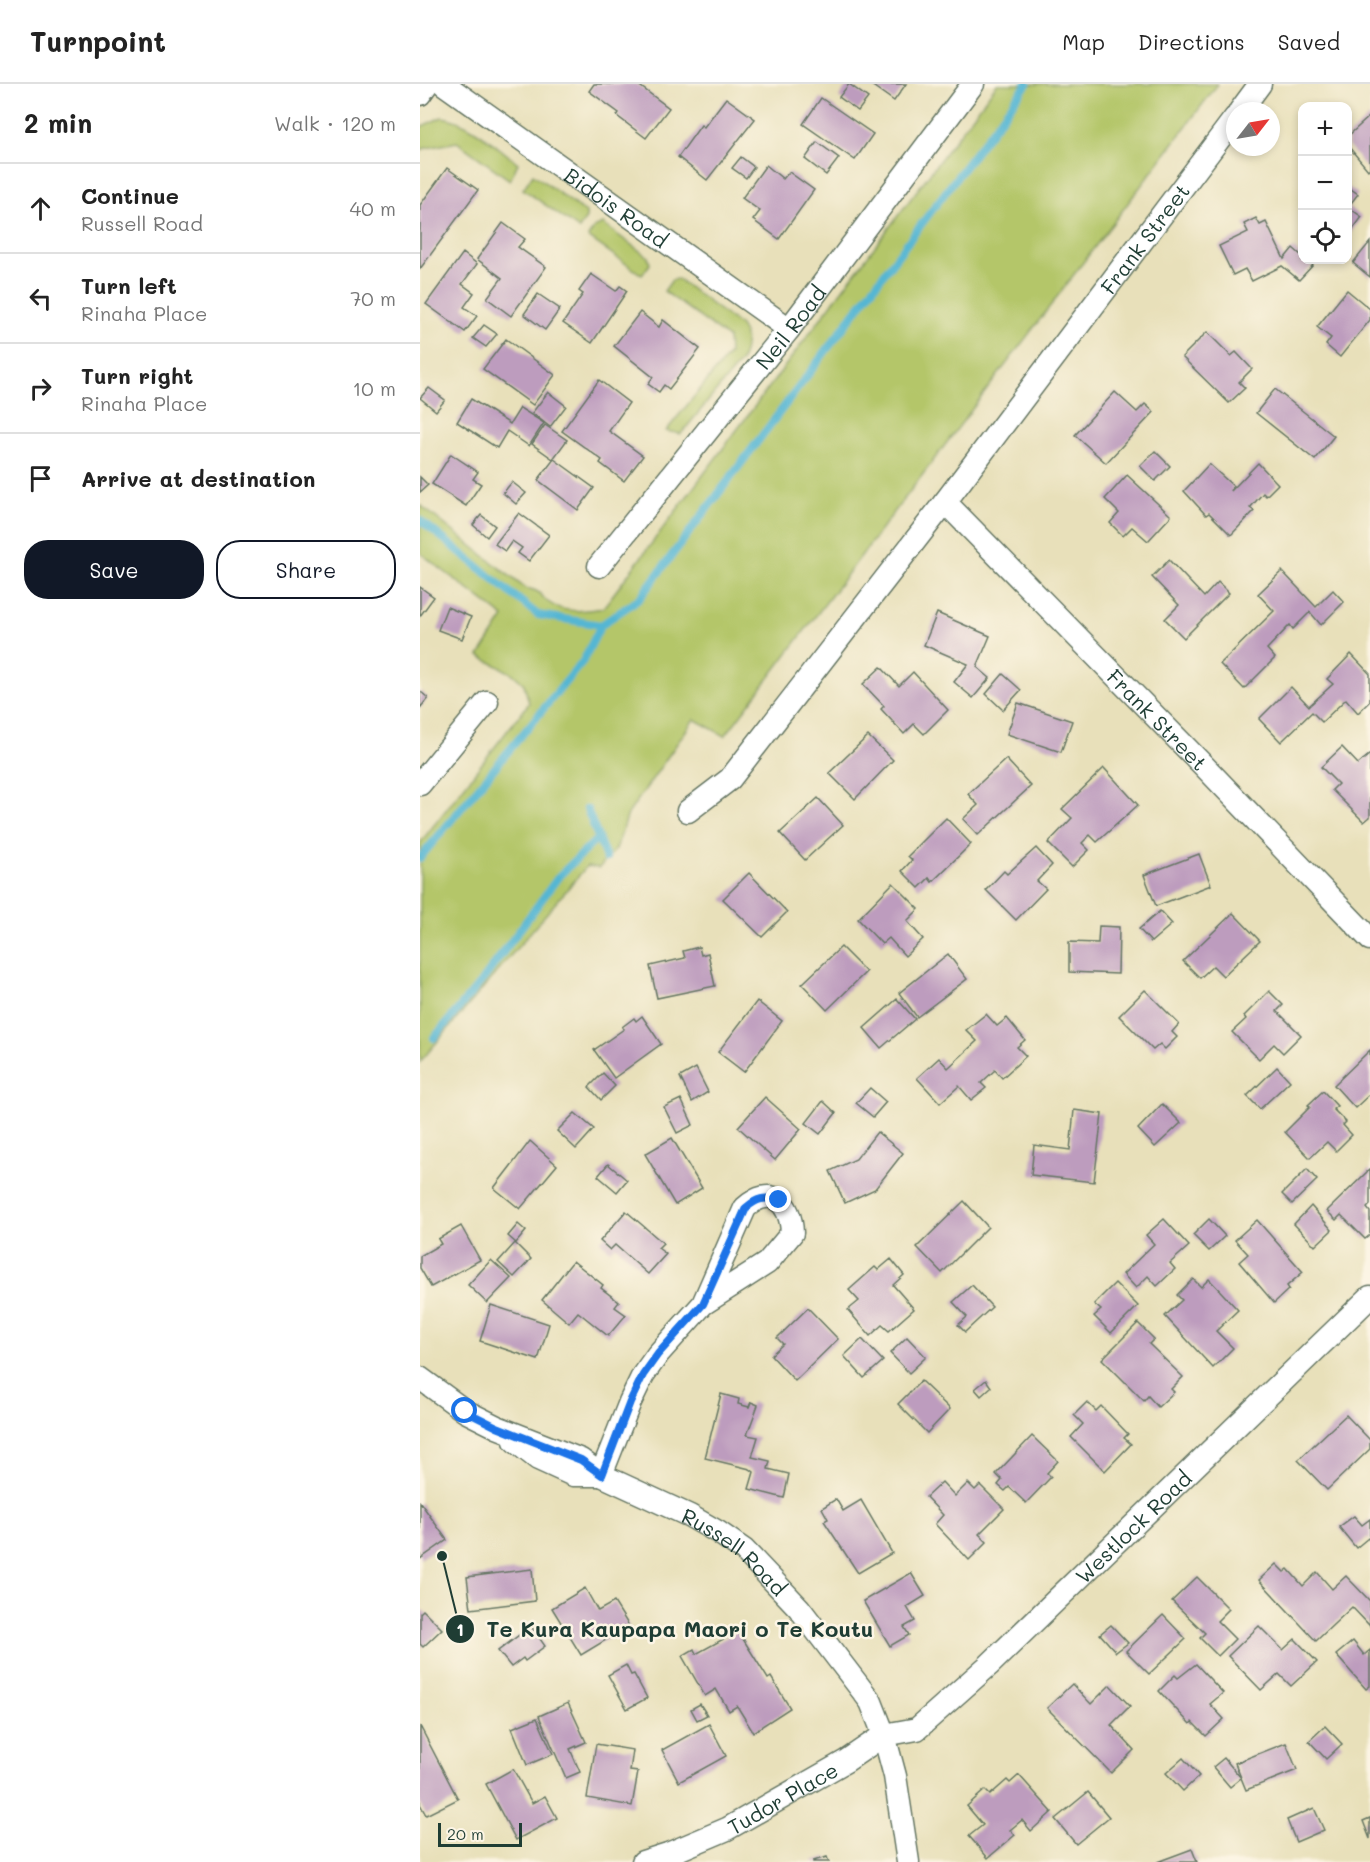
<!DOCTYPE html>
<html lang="en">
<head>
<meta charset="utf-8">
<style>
	:root { --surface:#fff; --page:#f2f2f2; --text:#222; --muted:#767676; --line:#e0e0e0; --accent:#111827 }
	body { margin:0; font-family:Mali,sans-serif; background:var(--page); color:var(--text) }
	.controls { position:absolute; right:18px; top:18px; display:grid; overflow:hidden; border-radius:12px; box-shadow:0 3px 9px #0003 }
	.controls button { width:54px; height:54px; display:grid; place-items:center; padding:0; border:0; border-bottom:2px solid var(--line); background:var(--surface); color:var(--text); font:30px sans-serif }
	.compass { position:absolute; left:806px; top:18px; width:54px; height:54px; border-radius:50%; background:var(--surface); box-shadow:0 3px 9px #0003; rotate:59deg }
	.scale { position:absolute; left:18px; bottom:15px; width:84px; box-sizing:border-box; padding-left:6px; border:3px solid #1f3d34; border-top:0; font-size:16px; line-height:21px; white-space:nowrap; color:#1f3d34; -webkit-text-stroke:4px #fcf5e5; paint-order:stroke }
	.stop { position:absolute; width:18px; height:18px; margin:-14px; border:4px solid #1a73e8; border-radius:50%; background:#fff }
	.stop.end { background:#1a73e8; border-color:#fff; box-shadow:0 2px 6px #0008 }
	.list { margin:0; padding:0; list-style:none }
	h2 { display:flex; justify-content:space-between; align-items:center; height:78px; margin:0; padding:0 24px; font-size:26px }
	h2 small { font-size:20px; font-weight:400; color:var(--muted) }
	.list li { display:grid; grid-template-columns:39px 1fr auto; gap:18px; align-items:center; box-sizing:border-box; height:90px; padding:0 24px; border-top:2px solid var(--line) }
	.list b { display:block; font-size:22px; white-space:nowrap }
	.list p { margin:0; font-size:20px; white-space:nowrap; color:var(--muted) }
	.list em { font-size:20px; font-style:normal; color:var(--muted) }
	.actions { display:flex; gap:12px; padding:18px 24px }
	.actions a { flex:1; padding:14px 0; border:2px solid var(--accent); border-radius:24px; text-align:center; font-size:21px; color:var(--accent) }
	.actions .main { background:var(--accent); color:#fff }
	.icon { flex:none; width:33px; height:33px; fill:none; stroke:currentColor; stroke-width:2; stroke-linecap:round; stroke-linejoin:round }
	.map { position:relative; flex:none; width:950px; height:1778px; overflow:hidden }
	header { display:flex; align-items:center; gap:36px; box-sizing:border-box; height:84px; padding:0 30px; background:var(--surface); border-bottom:2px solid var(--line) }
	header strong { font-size:28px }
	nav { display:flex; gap:33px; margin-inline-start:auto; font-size:21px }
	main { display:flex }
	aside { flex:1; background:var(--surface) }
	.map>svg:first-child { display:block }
</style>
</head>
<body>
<header>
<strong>Turnpoint</strong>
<nav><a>Map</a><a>Directions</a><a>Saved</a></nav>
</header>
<main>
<aside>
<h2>2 min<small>Walk · 120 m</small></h2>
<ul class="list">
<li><svg class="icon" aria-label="ahead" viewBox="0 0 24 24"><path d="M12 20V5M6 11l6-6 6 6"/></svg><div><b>Continue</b><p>Russell Road</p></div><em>40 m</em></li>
<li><svg class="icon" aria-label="left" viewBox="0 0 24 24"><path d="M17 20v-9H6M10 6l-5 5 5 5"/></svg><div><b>Turn left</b><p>Rinaha Place</p></div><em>70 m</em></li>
<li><svg class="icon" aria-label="right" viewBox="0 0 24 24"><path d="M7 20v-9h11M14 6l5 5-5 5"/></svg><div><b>Turn right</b><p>Rinaha Place</p></div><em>10 m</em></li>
<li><svg class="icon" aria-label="arrive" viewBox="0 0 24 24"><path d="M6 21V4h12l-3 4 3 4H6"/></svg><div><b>Arrive at destination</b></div></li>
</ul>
<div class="actions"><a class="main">Save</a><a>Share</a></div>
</aside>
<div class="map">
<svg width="950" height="1778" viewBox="0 0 950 1778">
	<rect width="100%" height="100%" fill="#fcf5e5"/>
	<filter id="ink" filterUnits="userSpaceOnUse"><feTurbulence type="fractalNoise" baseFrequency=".0167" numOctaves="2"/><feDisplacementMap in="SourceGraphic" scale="12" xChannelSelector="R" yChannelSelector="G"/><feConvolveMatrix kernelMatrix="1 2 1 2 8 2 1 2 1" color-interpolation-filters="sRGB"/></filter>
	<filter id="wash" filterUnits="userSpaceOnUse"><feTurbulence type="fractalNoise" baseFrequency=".008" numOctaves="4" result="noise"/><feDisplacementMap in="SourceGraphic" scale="24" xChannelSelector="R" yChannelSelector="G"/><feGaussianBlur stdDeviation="1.35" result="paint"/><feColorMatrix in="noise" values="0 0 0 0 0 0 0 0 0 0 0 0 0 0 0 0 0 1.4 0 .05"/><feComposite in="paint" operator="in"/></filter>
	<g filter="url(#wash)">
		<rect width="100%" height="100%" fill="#e8e0ba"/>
		<!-- green -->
		<g fill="#b4c669" stroke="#6a824e" stroke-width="1.5">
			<path d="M577,0H798L305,652L274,635L208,730L196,765L179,784L167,782L0,978V759L109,619L104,600L93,590L59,572L84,533L0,469V421L105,504C121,507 117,508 128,518C144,530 164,527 183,524Z"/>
			<path d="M22,33C48,36 77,63 98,79L90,96L37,58L2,65L0,68V43Z"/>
			<polygon points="113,90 166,129 166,134 159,145 103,105"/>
			<polygon points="183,140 228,173 230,180 222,191 168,153 174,144"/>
			<path d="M258,195L318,240C328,250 326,265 321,277L261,350L246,347L309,270L308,254L244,207L252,196Z"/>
		</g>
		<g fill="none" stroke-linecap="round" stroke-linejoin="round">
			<!-- stream -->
			<g stroke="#54b6d3" stroke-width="8">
				<polyline points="0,436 118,531 181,541 219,515 607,0"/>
				<polyline points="167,725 186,774"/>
				<polyline points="0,774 163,577 181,541"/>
				<polyline points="14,954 65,893 139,792 178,754"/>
			</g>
		</g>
		<g id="blocks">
			<!-- building -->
			<g fill="#bd9cbe">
				<polygon points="174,0 217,0 249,24 226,54 197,32 199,29 169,7"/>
				<polygon points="429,0 448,14 438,27 419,13"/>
				<polygon points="450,0 486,0 474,17"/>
				<polygon points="306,14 335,35 287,96 258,73 281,41 284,43"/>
				<polygon points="401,14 453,50 435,76 383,40"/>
				<polygon points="950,32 950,84 948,86 928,62 928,52"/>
				<polygon points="397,58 419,74 406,91 385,75"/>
				<polygon points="321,73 334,83 326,94 312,84"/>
				<polygon points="346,81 363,95 369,88 394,106 359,155 333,136 340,127 322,114"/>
				<polygon points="27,84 58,106 0,185 0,121"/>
				<polygon points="928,103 938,110 928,123 942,133 928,152"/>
				<polygon points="836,134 840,141 846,138 864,175 873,164 882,172 882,176 887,176 893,181 879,196 862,182 832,197 825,185 813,191 799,162 828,148 824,140"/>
				<polygon points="83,139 105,155 98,163 126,183 91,232 67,214 82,194 57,175"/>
				<polygon points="950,158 950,193 933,179"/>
				<polygon points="43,169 57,180 42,200 54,209 44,223 57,232 45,248 6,220"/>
				<polygon points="171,190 196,207 200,202 207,207 172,259 143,239 163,210 159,207"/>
				<polygon points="927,206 950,225 950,236 920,273 906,261 911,254 897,243"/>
				<polygon points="118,210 140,225 125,246 104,230"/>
				<polygon points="220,228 239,243 243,236 280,265 249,305 244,301 239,308 228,300 233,293 194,262"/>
				<polygon points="64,241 77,250 66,263 53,254"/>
				<polygon points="787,248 811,272 816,268 832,285 819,298 825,304 809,319 762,273"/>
				<polygon points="86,255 135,291 113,321 63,285"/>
				<polygon points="179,296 209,319 189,347 223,372 204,397 180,379 182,376 142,347"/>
				<polygon points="9,304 25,316 16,327 0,314"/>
				<polygon points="855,305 914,352 895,376 836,329"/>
				<polygon points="128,308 146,322 130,343 112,329"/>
				<polygon points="695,308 717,328 725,320 734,328 686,379 655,351"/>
				<polygon points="51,315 90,340 100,324 124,339 109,362 87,347 77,364 37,338"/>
				<polygon points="125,341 147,356 133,375 112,360"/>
				<polygon points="735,367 750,382 735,397 720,382"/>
				<polygon points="31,370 58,388 53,395 61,400 46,422 12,400"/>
				<polygon points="134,375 174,404 158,426 118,396"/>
				<polygon points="838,379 858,400 846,412 843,409 830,424 834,427 811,451 789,429 786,431 764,407 789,380 813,402 811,407"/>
				<polygon points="707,391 751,432 728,457 712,443 703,452 690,439 699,429 685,415"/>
				<polygon points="0,393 8,401 0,408"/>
				<polygon points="92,398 106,409 96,420 83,409"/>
				<polygon points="99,429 129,451 109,477 98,469 102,464 92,457 85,467 75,460"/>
				<polygon points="61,431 75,442 67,453 53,441"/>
				<polygon points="749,476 784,513 798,498 809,509 764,554 745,535 759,521 732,493"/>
				<polygon points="862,487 896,523 913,506 924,518 901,541 890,528 873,545 870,541 847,565 855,574 824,605 800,580 854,527 838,510"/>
				<polygon points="0,503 14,513 0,532"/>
				<polygon points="27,523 51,533 42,555 18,546"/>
				<polygon points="517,529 570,552 557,583 570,594 553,614 534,598 548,580 504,561"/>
				<polygon points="931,570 950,590 950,617 938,629 926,615 902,638 892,628 861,658 839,635 871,603 889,622 913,600 907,595"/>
				<polygon points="461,583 479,602 493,588 528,626 504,650 494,640 484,650 461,625 464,622 443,600"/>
				<polygon points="583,590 601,606 583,626 566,610"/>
				<polygon points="0,607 8,614 0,624"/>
				<polygon points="598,619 652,637 641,668 587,650"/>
				<polygon points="448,652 473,676 435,715 409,689"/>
				<polygon points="922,663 938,680 950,670 950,733 944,738 912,706 918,700 901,683"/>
				<polygon points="586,675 611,702 558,751 543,735 558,721 548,710"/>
				<polygon points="684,684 718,721 677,758 670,751 662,759 669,766 652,783 628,759 652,734 642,725"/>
				<polygon points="398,714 423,741 385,776 360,749"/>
				<polygon points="526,734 551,760 512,798 509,794 499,804 482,787 492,776 488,772"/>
				<polygon points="616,764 632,781 617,797 626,805 596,836 566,806 584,787 587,790"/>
				<polygon points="779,770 791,801 736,822 724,791"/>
				<polygon points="329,789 367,828 342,853 303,815"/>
				<polygon points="473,799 499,825 487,837 503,855 485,872 469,854 462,860 438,835"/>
				<polygon points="740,827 752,840 731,858 719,845"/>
				<polygon points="813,829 840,857 803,892 793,882 780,894 763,877"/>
				<polygon points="679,842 699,843 698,890 649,888 649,858 678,859"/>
				<polygon points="279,863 281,871 288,869 295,902 237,914 230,882 265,874 263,867"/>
				<polygon points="421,863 446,888 407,926 382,900"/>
				<polygon points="528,870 547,895 497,933 479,909"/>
				<polygon points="725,906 759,940 752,948 757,953 745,965 740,960 733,966 699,932"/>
				<polygon points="849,907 863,921 857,927 881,951 863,969 854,960 839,975 812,948 826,935 824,932"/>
				<polygon points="477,915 495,935 461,964 444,944"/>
				<polygon points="337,917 362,937 324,988 298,968"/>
				<polygon points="566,930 577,942 587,934 605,956 597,963 606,972 582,994 575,986 561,999 566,1004 551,1016 539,1002 520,1019 497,994 519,974 528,984 557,957 546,946"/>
				<polygon points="222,932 241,960 194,994 174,966 204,945 202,943 214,934 216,937"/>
				<polygon points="950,966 950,1010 935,1024 914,1001"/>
				<polygon points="857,983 870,997 840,1025 827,1012"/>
				<polygon points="276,984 288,1008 272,1018 260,993"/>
				<polygon points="183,989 195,1002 181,1016 169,1003"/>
				<polygon points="450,1004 466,1018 453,1033 436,1019"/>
				<polygon points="903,1007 917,1022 913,1025 926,1038 923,1041 932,1051 916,1067 907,1058 890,1074 865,1048 890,1023 888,1021"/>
				<polygon points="345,1013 381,1045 355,1076 318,1043"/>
				<polygon points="261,1015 273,1041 257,1049 244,1023"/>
				<polygon points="403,1017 416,1029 400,1050 386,1039"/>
				<polygon points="742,1020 761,1039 735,1063 718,1045"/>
				<polygon points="654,1026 682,1030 674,1098 611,1091 614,1061 650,1066"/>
				<polygon points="155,1029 174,1045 156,1065 137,1047"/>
				<polygon points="457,1048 483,1069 455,1105 425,1119 410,1087 436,1075"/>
				<polygon points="252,1054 282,1104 255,1121 225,1070"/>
				<polygon points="110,1057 137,1081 100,1125 74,1104"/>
				<polygon points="188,1080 207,1096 197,1108 178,1092"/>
				<polygon points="887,1085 897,1096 872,1120 862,1110"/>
				<polygon points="950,1085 950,1121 947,1124 950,1128 950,1151 945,1155 921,1131 916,1136 907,1127"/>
				<polygon points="544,1117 568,1143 522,1189 497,1163"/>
				<polygon points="891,1122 912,1146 895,1162 874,1140"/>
				<polygon points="206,1127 243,1159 238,1164 246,1170 228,1190 195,1161 190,1166 180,1157"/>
				<polygon points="744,1135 769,1162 750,1179 755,1185 737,1202 728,1192 716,1204 703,1190 734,1160 726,1151"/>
				<polygon points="789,1135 805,1152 789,1167 773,1151"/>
				<polygon points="837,1136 883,1188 867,1202 869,1205 854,1219 819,1178 828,1170 815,1156"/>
				<polygon points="98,1140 106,1147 96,1159 88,1152"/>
				<polygon points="41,1142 60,1176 11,1203 0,1184 0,1172 21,1160 18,1155"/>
				<polygon points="95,1159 111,1175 94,1193 78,1178"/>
				<polygon points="471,1175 484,1191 473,1201 494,1225 469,1247 462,1241 450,1252 428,1226 439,1217 429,1206 455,1183 458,1186"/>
				<polygon points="71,1176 91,1194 67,1219 48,1201"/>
				<polygon points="153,1177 183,1201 181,1204 199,1218 195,1223 206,1231 188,1252 158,1228 149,1239 122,1216"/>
				<polygon points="773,1195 781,1203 789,1195 818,1226 796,1247 813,1264 793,1284 745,1232 762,1216 757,1211"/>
				<polygon points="695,1199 718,1222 691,1249 674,1232 681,1226 674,1220"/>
				<polygon points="552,1201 572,1223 545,1248 538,1241 547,1233 533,1218"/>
				<polygon points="71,1221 129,1240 118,1276 60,1257"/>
				<polygon points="388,1224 418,1255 375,1297 351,1271 363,1260 357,1254"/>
				<polygon points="718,1239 734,1255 729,1260 763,1293 751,1305 754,1308 738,1323 728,1312 724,1317 682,1275"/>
				<polygon points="487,1253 506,1273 489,1289 470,1269"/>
				<polygon points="442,1255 463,1277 444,1294 424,1272"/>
				<polygon points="566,1296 571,1303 561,1312 555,1305"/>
				<polygon points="501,1297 530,1325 507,1349 478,1320"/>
				<polygon points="301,1310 319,1315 318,1320 329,1323 331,1318 338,1321 327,1351 338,1353 332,1373 350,1377 348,1385 369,1390 364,1414 329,1405 334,1388 330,1385 285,1374"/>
				<polygon points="667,1318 676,1327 681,1322 708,1350 704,1354 711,1360 685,1387 651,1353 663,1340 654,1331"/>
				<polygon points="926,1331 950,1356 950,1365 907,1406 878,1376"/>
				<polygon points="612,1352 638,1377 627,1389 631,1393 606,1419 589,1403 585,1407 578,1401 582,1396 576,1390"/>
				<polygon points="522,1398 535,1412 548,1399 555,1406 560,1401 584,1425 559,1450 567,1458 549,1476 515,1440 523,1431 506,1413"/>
				<polygon points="416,1415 423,1427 441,1416 472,1469 438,1489 404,1437 408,1435 402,1424"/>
				<polygon points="0,1418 27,1456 0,1475"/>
				<polygon points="934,1432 942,1441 950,1435 950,1457 948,1454 936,1464 919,1443"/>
				<polygon points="856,1480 864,1488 868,1485 883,1502 897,1488 912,1505 926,1492 950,1517 950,1542 932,1523 896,1557 839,1496"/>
				<polygon points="112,1485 115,1517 51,1525 47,1493"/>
				<polygon points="491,1489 505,1512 487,1523 495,1537 484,1543 489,1551 470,1562 443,1517"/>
				<polygon points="777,1493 809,1525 797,1537 815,1555 798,1572 780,1554 785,1549 752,1517"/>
				<polygon points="165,1504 178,1527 194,1518 209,1542 161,1571 132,1524"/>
				<polygon points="3,1526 22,1545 3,1563 0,1560 0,1529"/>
				<polygon points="743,1531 766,1555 729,1590 706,1567"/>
				<polygon points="691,1541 708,1559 696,1568 680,1550"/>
				<polygon points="111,1542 125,1562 105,1577 103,1574 91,1583 78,1567"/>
				<polygon points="839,1542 863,1566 875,1555 897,1578 871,1602 859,1590 841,1606 808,1572"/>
				<polygon points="318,1547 348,1595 351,1593 370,1624 333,1648 317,1622 309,1627 296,1605 285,1612 262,1572 274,1565 276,1570"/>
				<polygon points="933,1557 944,1571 950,1566 950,1602 946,1605 916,1571"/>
				<polygon points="776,1580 803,1609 790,1620 804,1635 786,1652 772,1638 770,1640 739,1607 755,1591 758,1594"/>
				<polygon points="206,1581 211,1591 214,1590 227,1614 207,1625 188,1591"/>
				<polygon points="652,1600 671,1620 690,1601 710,1622 691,1641 714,1666 691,1689 627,1624"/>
				<polygon points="148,1619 166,1658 150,1665 160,1688 146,1694 119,1632"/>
				<polygon points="280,1620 287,1631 277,1636 271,1625"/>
				<polygon points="117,1634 133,1670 107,1681 92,1644"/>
				<polygon points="289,1640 306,1672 259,1698 242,1666"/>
				<polygon points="0,1642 38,1715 6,1731 0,1720"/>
				<polygon points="905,1642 922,1660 906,1675 889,1657"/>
				<polygon points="866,1659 877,1686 826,1706 815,1679"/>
				<polygon points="176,1660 213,1666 210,1687 218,1688 212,1722 167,1714"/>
				<polygon points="763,1674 779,1692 763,1707 746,1689"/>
				<polygon points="804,1674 821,1694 810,1703 793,1683"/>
				<polygon points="93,1685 112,1719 125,1712 137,1734 96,1756 66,1700"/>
				<polygon points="599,1691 632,1728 611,1747 602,1736 590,1746 595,1751 568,1774 549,1752 563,1741 547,1722 565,1706 570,1711 587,1696 590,1699"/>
				<polygon points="668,1708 689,1733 656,1760 635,1735"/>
				<polygon points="894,1724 904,1746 876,1758 867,1736"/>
				<polygon points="950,1734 950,1755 943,1737"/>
				<polygon points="772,1765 777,1778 737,1778"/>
				<polygon points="407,1773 409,1778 393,1778 393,1777"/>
			</g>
		</g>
	</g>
	<g filter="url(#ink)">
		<use href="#blocks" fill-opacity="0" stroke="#657663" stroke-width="1.5"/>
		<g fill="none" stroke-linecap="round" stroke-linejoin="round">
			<defs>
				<g id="street">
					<path id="s1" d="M24,0L369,245"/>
					<polyline points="0,10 7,0"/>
					<polyline points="820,27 840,0"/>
					<path id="s2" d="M525,418L784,682L950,855"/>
					<path id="s3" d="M179,482L369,245L553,0"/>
					<polyline points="0,700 67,618"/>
					<path id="s4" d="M268,727L310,695L525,418L815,34"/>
					<path id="s5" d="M0,1294L45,1327L77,1343L161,1376L181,1391L270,1432L298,1448L324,1466L379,1524L451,1618L464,1651L475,1692L488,1778"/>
					<polyline points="95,1357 118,1375 153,1391 181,1391"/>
					<path d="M181,1391L210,1318L223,1291L238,1270L283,1220L347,1179L372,1149C371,1118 351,1100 325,1124L283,1220"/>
					<path id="s6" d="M223,1778L248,1770L307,1745L426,1677L464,1651L497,1645L569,1581L950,1213"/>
				</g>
			</defs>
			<!-- street casing -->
			<use href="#street" stroke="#657663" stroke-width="25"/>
			<!-- street -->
			<use href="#street" stroke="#fff" stroke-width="22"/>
		</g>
	</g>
	<g fill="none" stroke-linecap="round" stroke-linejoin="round" filter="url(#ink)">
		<!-- route -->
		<path stroke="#1a73e8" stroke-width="8" d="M45,1327L77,1343L161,1376L182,1391L210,1318L223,1291L238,1270L283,1220L326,1124C337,1114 344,1113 359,1116"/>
	</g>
	<g text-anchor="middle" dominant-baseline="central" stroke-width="5" stroke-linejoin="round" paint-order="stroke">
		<!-- street labels -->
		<g font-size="21" fill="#1f3d34" stroke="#fcf5e5">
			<text stroke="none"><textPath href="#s1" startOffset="212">Bidois Road</textPath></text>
			<text stroke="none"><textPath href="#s4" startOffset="734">Frank Street</textPath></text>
			<text stroke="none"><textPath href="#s3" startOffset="306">Neil Road</textPath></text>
			<text stroke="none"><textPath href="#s2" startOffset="304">Frank Street</textPath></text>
			<text stroke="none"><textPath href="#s6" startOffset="603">Westlock Road</textPath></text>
			<text stroke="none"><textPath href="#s5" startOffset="362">Russell Road</textPath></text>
			<text stroke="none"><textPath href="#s6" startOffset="154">Tudor Place</textPath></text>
		</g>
	</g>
	<!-- callouts -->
	<path fill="none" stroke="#1f3d34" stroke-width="2" d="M22 1472L40 1545"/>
	<g fill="#1f3d34" stroke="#fcf5e5" stroke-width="2">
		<circle cx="22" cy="1472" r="6"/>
		<circle cx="40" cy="1545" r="15"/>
	</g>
	<g font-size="18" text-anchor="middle" font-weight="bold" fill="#fff">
		<text x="40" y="1552">1</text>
	</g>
	<g font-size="22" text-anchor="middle" font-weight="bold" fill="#1f3d34" stroke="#fcf5e5" stroke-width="5" stroke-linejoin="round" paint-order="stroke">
		<text x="260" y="1553">Te Kura Kaupapa Maori o Te Koutu</text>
	</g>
</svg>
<div class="controls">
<button>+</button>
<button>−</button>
<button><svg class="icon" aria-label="locate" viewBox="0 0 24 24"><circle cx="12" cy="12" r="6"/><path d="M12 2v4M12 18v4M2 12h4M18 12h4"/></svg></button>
</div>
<svg class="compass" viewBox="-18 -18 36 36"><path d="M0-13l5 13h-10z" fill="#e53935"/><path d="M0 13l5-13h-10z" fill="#767676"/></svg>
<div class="scale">20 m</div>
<div class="stop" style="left:45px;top:1327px"></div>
<div class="stop end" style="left:359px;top:1116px"></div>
</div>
</main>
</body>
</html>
